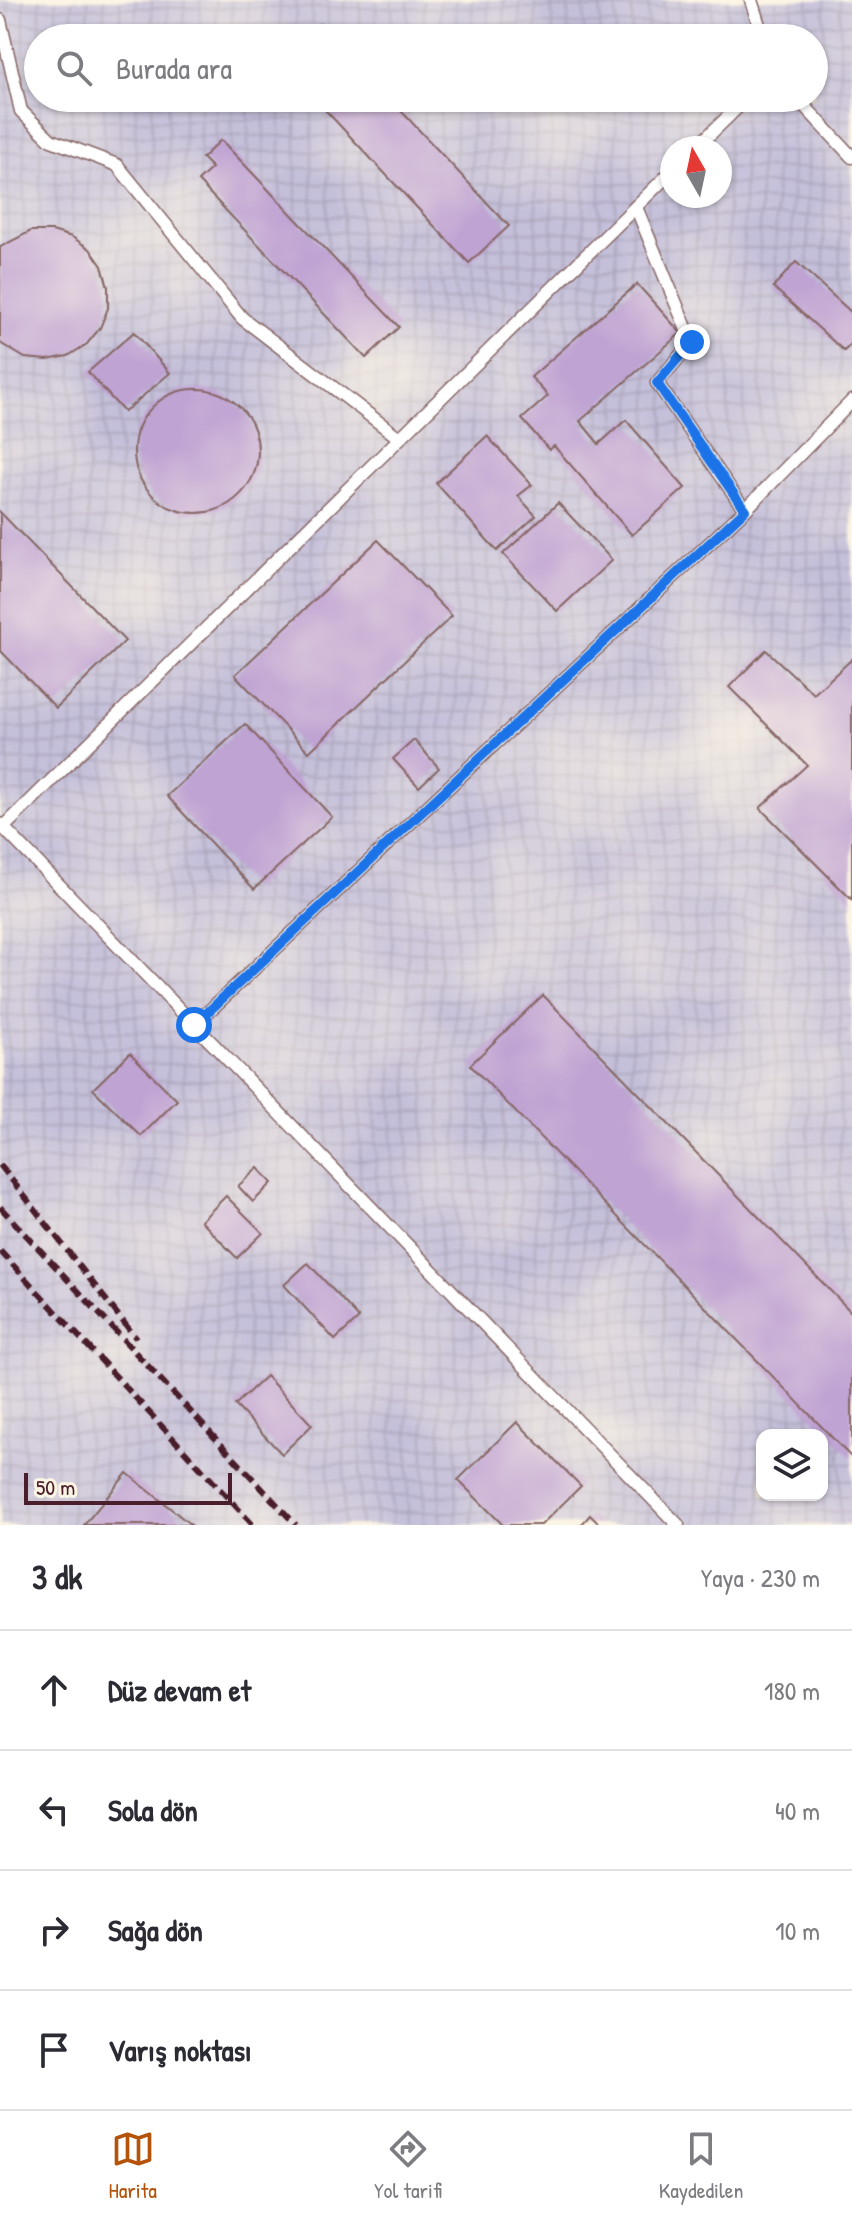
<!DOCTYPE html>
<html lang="tr">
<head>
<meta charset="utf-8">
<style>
	:root { --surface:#fff; --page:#f2f2f3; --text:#2b2b33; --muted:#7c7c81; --line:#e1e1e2; --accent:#b45309 }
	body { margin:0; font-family:"Patrick Hand",sans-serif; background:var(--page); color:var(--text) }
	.controls { position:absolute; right:24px; bottom:24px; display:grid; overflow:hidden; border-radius:16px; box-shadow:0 2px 6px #0004 }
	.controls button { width:72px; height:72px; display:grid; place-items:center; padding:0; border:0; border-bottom:2px solid var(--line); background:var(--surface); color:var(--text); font:40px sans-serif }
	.compass { position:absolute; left:660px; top:136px; width:72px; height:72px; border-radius:50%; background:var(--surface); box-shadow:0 2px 6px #0004; rotate:351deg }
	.scale { position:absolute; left:24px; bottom:20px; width:208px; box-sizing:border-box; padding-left:8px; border:4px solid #4a1f2b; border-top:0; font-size:22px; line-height:28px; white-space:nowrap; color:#4a1f2b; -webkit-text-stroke:6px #fcf5e5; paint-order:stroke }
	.stop { position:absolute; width:24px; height:24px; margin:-18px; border:6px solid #1a73e8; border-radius:50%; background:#fff }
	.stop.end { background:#1a73e8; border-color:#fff; box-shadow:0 2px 8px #0008 }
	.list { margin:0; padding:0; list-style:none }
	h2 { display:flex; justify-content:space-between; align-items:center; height:104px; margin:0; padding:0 32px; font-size:34px }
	h2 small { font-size:26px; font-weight:400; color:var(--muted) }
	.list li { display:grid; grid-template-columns:52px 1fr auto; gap:24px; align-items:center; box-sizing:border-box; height:120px; padding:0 32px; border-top:2px solid var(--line) }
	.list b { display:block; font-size:30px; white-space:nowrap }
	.list em { font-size:26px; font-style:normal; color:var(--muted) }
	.icon { flex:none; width:44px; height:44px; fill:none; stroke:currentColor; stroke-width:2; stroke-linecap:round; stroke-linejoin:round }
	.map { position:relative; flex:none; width:852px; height:1525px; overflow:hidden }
	.search { position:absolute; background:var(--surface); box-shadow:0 2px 6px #0004; left:24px; right:24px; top:24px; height:88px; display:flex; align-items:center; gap:20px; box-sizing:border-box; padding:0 28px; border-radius:44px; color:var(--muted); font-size:30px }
	.sheet { height:584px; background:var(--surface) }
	nav { display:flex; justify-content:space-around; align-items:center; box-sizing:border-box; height:112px; border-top:2px solid var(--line); background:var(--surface); font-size:22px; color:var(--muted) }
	nav a { display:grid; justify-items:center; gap:4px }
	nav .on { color:var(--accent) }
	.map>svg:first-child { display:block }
</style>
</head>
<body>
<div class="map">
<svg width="852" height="1525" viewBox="0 0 852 1525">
	<defs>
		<pattern id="industrial-grid" width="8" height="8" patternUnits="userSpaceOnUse" patternTransform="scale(2)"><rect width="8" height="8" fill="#c5c0da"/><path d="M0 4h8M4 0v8" fill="none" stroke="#aba5bb"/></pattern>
	</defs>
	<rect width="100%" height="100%" fill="#fcf5e5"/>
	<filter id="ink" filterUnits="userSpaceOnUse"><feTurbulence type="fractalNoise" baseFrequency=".0125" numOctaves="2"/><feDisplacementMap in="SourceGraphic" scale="16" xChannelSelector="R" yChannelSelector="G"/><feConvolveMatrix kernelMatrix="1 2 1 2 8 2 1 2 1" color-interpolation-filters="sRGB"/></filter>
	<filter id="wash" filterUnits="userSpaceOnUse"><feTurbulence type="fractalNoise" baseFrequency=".006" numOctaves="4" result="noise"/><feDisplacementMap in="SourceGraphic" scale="32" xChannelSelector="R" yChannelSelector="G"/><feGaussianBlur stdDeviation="1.8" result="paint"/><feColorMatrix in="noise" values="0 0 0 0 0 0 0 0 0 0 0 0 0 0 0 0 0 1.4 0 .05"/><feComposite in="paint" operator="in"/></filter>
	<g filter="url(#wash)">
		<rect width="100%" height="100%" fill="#f5ead1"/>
		<!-- industrial -->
		<path fill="url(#industrial-grid)" fill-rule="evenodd" d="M0,0H852V1525H0ZM38,38H814V98H38ZM672,148H720V196H672ZM762,1435H822V1495H762Z"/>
		<g id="blocks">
			<!-- building -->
			<g fill="#bfa3d3">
				<polygon points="320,24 333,38 305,38"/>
				<polygon points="160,28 169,38 150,38"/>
				<polygon points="314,98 389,98 509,226 469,263"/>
				<polygon points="221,140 399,327 366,358 198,181 212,168 202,158"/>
				<polygon points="31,231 52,231 72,237 90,249 102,266 108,287 108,308 100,328 87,344 68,356 47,360 25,358 0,343 0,247"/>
				<polygon points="796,262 852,313 852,343 844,351 773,287"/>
				<polygon points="637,284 681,333 580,421 599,444 626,420 685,488 632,535 554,446 549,450 522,419 548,396 531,377"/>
				<polygon points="134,332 170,373 124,412 88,372"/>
				<circle cx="196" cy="451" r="62"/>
				<polygon points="487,436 532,485 518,496 536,516 497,551 436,483"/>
				<polygon points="558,503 612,560 557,611 503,554"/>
				<polygon points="0,512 125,641 56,708 0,650"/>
				<polygon points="378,540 452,616 309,752 235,675"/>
				<polygon points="766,650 814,694 852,659 852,900 760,808 807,765 729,687"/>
				<polygon points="245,724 332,817 254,889 167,796"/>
				<polygon points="414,740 439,768 419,787 393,759"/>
				<polygon points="543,995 852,1313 852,1458 470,1065"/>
				<polygon points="130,1053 177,1100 141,1136 93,1089"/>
				<polygon points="258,1168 272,1183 253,1202 238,1186"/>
				<polygon points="226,1196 263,1233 237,1258 201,1221"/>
				<polygon points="308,1263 359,1318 335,1340 284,1285"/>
				<polygon points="266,1376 312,1425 282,1454 235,1405"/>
				<polygon points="517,1422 581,1486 541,1525 503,1525 458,1480"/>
				<polygon points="127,1473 191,1525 84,1525"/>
				<polygon points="590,1515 600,1525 581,1525"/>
			</g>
		</g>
	</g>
	<g filter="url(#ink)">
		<use href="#blocks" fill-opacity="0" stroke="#866665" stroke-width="2"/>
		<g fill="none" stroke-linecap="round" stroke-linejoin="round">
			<defs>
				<g id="lane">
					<polyline points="751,0 763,38"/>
					<polyline points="0,20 21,111 51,140 117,165 242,318 398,437"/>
					<polyline points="797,98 852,157"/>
					<polyline points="696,148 747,98"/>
					<polyline points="745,510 852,401"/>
					<polyline points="0,824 678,1525"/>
					<polyline points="4,827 672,171"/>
					<polyline points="194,1025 745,510 657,383 692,342 636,207"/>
				</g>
			</defs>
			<!-- lane casing -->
			<use href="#lane" stroke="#866665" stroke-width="15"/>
			<!-- lane -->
			<use href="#lane" stroke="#fff" stroke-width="12"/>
			<!-- rail -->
			<g stroke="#4a1f2b" stroke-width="6" stroke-dasharray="12 6" stroke-linecap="butt">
				<polyline points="0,1165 136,1338"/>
				<polyline points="0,1207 296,1525"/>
				<polyline points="0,1251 253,1525"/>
			</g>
		</g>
	</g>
	<g fill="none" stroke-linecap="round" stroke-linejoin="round" filter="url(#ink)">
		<!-- route -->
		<polyline stroke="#1a73e8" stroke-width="10" points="194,1025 745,510 657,383 692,342"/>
	</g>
</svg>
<div class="controls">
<button><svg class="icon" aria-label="layers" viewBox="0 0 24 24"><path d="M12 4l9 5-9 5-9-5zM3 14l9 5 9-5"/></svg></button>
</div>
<svg class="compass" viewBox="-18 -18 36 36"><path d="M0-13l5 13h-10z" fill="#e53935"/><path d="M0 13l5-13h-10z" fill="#7c7c81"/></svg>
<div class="scale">50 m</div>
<div class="stop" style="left:194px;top:1025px"></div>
<div class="stop end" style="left:692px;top:342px"></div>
<div class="search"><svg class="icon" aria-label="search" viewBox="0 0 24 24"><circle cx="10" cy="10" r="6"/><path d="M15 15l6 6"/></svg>Burada ara</div>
</div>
<section class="sheet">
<h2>3 dk<small>Yaya · 230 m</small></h2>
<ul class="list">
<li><svg class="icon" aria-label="ahead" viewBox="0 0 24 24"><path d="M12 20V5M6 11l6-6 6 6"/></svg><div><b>Düz devam et</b></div><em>180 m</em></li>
<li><svg class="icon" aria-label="left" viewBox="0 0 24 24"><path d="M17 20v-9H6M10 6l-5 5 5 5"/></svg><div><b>Sola dön</b></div><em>40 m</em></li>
<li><svg class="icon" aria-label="right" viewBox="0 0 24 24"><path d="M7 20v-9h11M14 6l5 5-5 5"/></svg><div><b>Sağa dön</b></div><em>10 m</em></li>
<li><svg class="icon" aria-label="arrive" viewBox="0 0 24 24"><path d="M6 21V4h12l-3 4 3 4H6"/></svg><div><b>Varış noktası</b></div></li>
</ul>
</section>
<nav>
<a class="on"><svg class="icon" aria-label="map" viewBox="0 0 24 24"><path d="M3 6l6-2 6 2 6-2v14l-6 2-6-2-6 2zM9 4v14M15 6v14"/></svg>Harita</a>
<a><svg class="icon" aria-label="directions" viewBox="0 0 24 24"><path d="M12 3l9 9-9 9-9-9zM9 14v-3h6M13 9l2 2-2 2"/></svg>Yol tarifi</a>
<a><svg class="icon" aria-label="saved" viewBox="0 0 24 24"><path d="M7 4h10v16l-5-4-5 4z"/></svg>Kaydedilen</a>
</nav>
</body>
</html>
